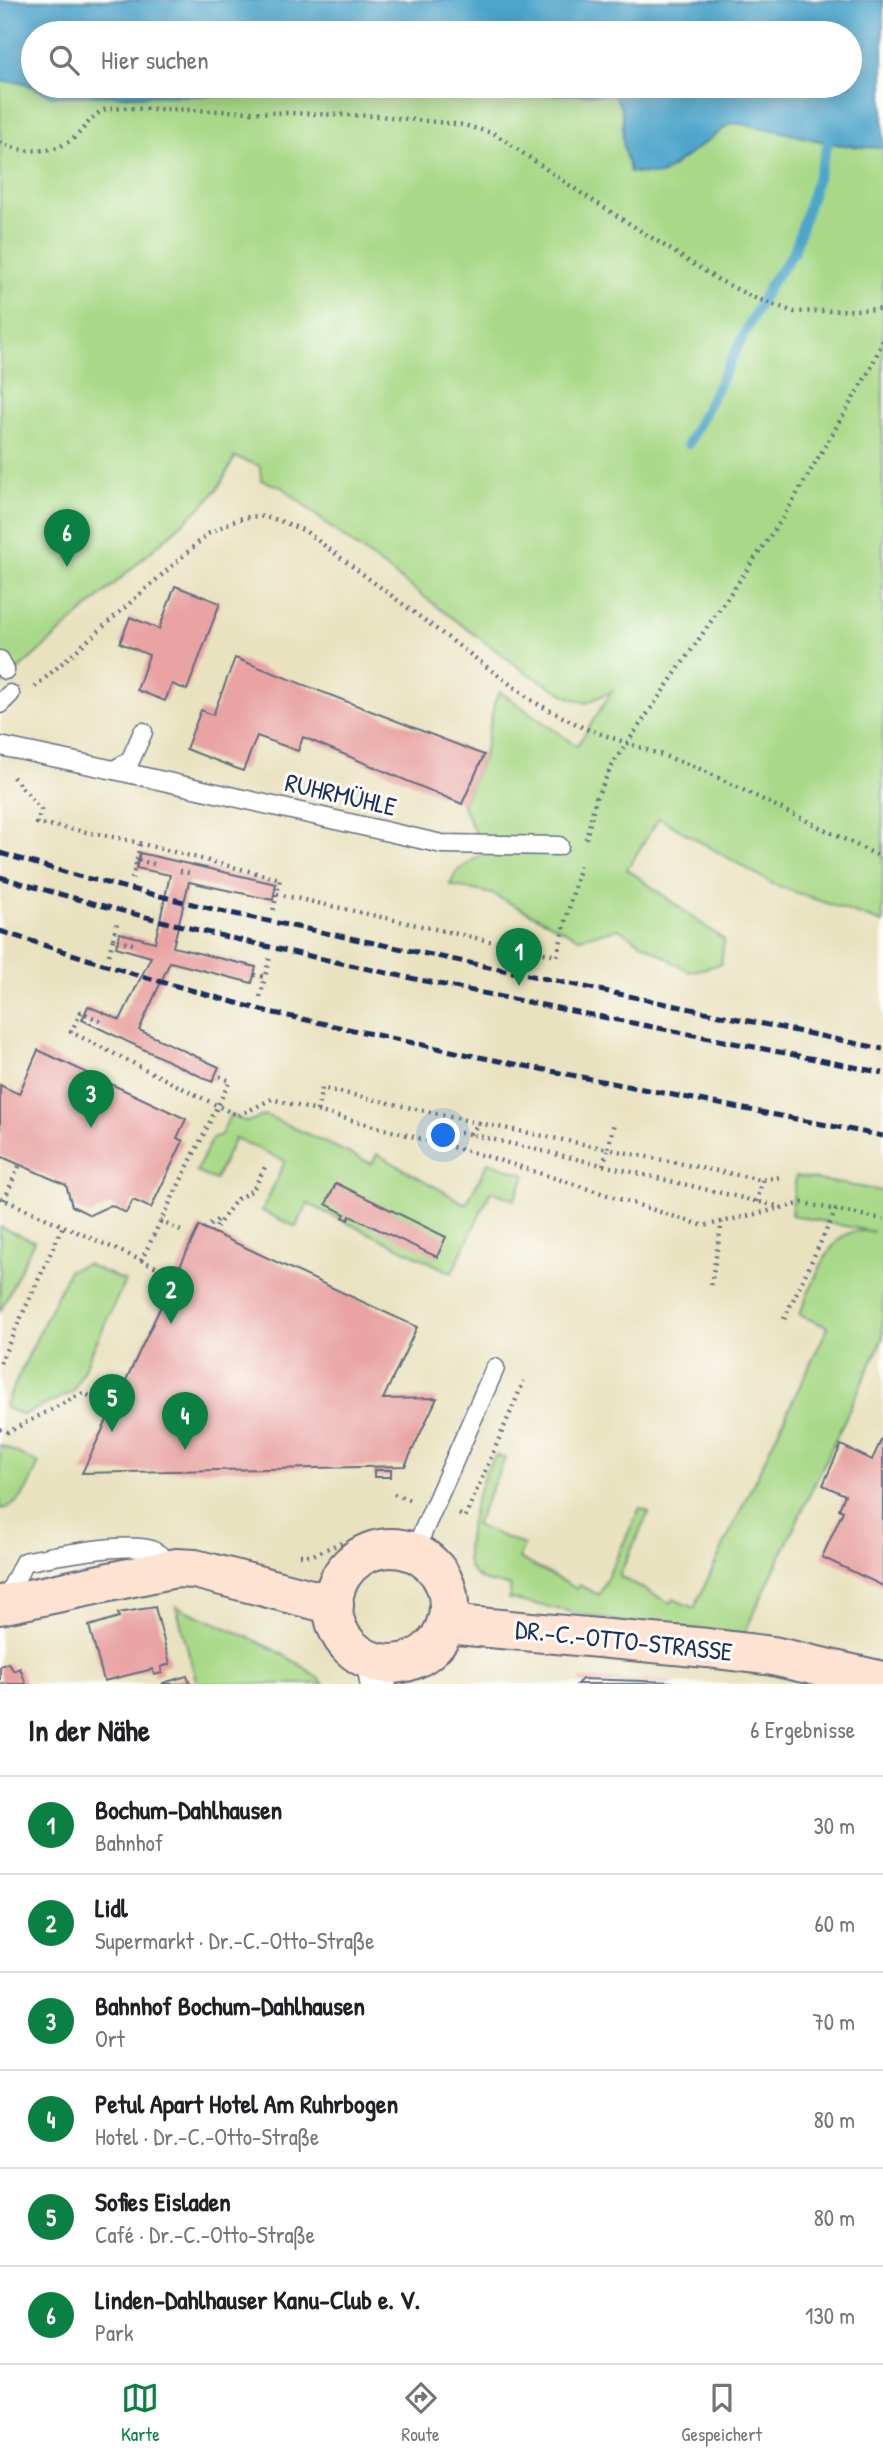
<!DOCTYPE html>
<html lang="de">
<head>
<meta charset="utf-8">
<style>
	:root { --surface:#fff; --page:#f6f6f6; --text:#202124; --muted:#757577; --line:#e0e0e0; --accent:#0b8043 }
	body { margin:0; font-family:"Patrick Hand",sans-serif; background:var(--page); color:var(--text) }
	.you { position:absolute; left:444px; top:1136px; width:24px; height:24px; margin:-18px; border:5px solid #fff; border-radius:50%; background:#1a73e8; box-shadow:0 0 0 10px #1a73e833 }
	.badge { display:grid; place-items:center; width:46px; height:46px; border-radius:50%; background:var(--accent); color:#fff; font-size:23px; font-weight:700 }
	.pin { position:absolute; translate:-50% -58px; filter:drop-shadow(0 2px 4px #0008) }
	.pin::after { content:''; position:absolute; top:37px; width:24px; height:21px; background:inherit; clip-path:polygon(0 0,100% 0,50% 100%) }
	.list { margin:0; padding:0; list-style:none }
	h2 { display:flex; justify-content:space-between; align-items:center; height:91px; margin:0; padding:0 28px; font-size:30px }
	h2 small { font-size:23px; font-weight:400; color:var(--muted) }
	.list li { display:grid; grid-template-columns:46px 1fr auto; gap:21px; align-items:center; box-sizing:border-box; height:98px; padding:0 28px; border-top:2px solid var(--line) }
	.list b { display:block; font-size:26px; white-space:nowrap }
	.list p { margin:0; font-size:23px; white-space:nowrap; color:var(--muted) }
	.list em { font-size:23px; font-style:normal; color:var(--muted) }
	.icon { flex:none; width:38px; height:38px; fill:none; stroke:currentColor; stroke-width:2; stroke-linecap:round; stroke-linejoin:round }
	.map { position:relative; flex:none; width:883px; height:1684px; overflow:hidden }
	.search { position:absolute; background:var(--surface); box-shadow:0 4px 18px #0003; left:21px; right:21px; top:21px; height:77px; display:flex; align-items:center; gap:18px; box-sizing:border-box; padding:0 24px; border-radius:38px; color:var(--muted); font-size:26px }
	.sheet { height:679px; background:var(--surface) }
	nav { display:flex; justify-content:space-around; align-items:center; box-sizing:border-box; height:98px; border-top:2px solid var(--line); background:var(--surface); font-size:19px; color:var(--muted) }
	nav a { display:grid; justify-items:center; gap:4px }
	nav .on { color:var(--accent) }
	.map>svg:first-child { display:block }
</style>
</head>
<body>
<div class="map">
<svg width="883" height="1684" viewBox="0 0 883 1684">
	<rect width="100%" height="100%" fill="#fdfcf7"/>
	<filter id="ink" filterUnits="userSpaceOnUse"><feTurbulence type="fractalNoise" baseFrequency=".0143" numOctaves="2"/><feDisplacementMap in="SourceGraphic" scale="14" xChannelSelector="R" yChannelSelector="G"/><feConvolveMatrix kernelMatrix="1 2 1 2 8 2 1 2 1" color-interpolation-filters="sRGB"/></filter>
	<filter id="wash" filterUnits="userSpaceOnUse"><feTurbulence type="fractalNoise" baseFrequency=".00686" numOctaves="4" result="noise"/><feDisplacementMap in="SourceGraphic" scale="28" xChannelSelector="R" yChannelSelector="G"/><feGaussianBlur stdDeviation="1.57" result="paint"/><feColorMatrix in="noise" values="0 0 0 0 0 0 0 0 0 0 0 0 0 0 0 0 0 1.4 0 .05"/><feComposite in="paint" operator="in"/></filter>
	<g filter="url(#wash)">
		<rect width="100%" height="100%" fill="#e9e2c0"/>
		<!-- green -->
		<g fill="#a9d988" stroke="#628473" stroke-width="2">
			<path d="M0,82H22L52,96L612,94C626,109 624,125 623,145L661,175L731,123C785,127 826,150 883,147V923L775,885L659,818L627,869L724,940L721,964L690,972L618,929L579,938L492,894L450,885L456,872L484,853L462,804L484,755L495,700L500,692L577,746L612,691L586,703L569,697L524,671L330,527L282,487L261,480L260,466L235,457L219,487L204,504L0,686Z"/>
			<polygon points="230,1115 247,1122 266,1115 372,1164 377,1154 466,1204 488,1162 526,1175 514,1200 491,1191 452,1273 308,1204 296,1227 262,1211 285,1161 235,1138 215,1180 196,1172 212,1138 221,1135"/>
			<path d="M796,1176L883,1191V1338L744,1634L621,1622L509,1599L511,1586C495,1583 478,1583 469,1567C460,1551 482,1463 497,1455L505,1459L475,1525L524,1545L519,1558L577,1589L579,1585L599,1595L640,1508L649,1512L619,1576L670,1603L673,1599L694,1608L828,1327L799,1315C809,1294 826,1243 847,1234C856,1230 865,1231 874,1232L791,1215Z"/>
			<polygon points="0,1227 34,1241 0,1312"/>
			<polygon points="86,1264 125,1281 73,1392 23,1415 4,1407 69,1270"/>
			<path d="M0,1445L39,1463C30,1482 24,1506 0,1509Z"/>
			<path d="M176,1606C217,1625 294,1652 324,1684H197Z"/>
		</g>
		<!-- water -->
		<path fill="#4ea5cb" stroke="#346a94" stroke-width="2" fill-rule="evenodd" d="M0,0H883V147C826,150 785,127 731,123L661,175L630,172C628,163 624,153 623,143C622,124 627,109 612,94L52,96L22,82H0ZM33,33H850V86H33Z"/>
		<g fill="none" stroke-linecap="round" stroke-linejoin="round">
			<!-- stream -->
			<polyline stroke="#4ea5cb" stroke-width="10" points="688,444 769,286 794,252 831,134"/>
		</g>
		<g id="blocks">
			<!-- building -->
			<g fill="#e8a3a2">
				<polygon points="175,586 220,603 187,690 172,684 165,701 137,690 149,655 120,643 130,617 159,629"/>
				<polygon points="235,658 484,755 462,804 303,737 298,751 257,736 243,771 186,749 201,710 213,715"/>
				<polygon points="140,853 276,884 273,900 189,882 173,947 256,967 252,983 170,962 139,1030 219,1067 212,1082 82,1020 88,1006 120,1020 151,957 116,947 120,933 155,942 170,875 136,868"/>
				<polygon points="38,1050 186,1119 177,1138 183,1141 151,1208 133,1200 126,1213 111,1205 90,1215 72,1206 66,1185 0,1156 0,1085 19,1094"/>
				<polygon points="336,1183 446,1237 437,1257 350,1216 348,1220 343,1217 345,1214 326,1204"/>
				<polygon points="199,1226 417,1327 383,1399 437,1398 405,1466 82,1473"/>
				<polygon points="883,1436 883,1586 822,1557 843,1511 839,1509 845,1495 823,1485 841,1445 872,1460"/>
				<rect x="374" y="1470" width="17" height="7"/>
				<polygon points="155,1607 170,1664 161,1667 162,1673 154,1675 153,1669 104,1681 89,1626 119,1617 118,1613"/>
				<polygon points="8,1663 14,1671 20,1668 26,1684 0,1684 0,1666"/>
				<polygon points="187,1676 190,1684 163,1684 163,1683"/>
				<polygon points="582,1679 672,1682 672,1684 577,1684"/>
			</g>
		</g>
	</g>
	<g filter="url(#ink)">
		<use href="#blocks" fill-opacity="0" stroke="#636e80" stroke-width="2"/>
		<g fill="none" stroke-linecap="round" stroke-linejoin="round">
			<defs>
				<g id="lane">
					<polyline points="0,660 5,670"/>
					<polyline points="0,704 10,694"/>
					<polyline points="0,746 114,770 130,761 143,732"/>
					<polyline points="114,770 442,844 559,846"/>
					<polyline points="414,1552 495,1368"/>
					<path d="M5,1601L24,1562C51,1556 126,1542 151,1550C159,1553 167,1561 174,1566"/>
				</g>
				<polyline id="street" points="374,1660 378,1684"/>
				<g id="secondary">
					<circle cx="391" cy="1606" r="58"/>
					<polyline points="0,1605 176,1568 195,1569 334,1605"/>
					<polyline points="446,1624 707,1648 773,1656 883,1681"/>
				</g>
			</defs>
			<!-- lane casing -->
			<use href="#lane" stroke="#636e80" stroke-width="21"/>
			<!-- street casing -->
			<use href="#street" stroke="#636e80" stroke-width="38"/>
			<!-- secondary casing -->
			<use href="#secondary" stroke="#636e80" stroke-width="42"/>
			<!-- path -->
			<g stroke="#636e80" stroke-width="4.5" stroke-dasharray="2 5" stroke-linecap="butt">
				<polyline points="353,94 354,86"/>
				<path d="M0,142C21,154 55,154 74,138C84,130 90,117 102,111C108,108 117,109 124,108L379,116L464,125L495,134L581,193L717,279L750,296L794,312L883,309"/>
				<path d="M35,687L208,534C251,510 260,512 305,531L534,702L584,728L696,767L883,858"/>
				<polyline points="13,777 41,810 37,823 119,838 280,879 273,912"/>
				<polyline points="586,839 596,798 614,762 784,516 871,368 883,340"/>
				<polyline points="137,860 140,844"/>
				<polyline points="180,871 189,873"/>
				<polyline points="132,879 137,860 154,864"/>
				<polyline points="277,894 557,956 580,865"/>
				<polyline points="113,939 118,919"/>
				<polyline points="109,955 113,939 133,944"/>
				<polyline points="254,975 265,977 270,956"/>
				<polyline points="260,997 265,977"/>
				<polyline points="100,1021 81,1012 71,1032 238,1116 272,1099 486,1156 704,1226 803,1203 836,1210"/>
				<polyline points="317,1111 322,1088 479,1123"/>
				<polyline points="470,1134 479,1123 608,1149 614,1123"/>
				<polyline points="431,1142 438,1131 470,1134 781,1207"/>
				<polyline points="603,1165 608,1149 762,1180 781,1177"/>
				<polyline points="0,1198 161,1269"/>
				<polyline points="4,1200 20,1164"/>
				<polyline points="757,1202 762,1180"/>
				<polyline points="160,1221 181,1231"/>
				<polyline points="204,1229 220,1218"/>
				<polyline points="212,1233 237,1199 253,1190 266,1165"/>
				<polyline points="141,1261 230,1081 216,1075"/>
				<polyline points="711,1285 722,1222"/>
				<polyline points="784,1319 836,1210 883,1219"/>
				<polyline points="0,1363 63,1226"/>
				<polyline points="0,1429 8,1432 83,1393 113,1407"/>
				<polyline points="394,1494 410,1500"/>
				<polyline points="459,1514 465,1517 524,1381"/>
				<polyline points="300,1555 313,1555 345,1541"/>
			</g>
			<!-- lane -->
			<use href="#lane" stroke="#fff" stroke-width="18"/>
			<!-- street -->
			<use href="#street" stroke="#fff" stroke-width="35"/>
			<!-- secondary -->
			<use href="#secondary" stroke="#fee3d2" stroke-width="38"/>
			<!-- rail -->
			<g stroke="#1b2f5e" stroke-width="5" stroke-dasharray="10 5" stroke-linecap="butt">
				<polyline points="0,853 78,876 225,912 883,1049"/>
				<path d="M0,877C289,962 588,1012 883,1073"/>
				<polyline points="0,931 134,974 265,1011 479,1057 883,1136"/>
			</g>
		</g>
	</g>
	<g text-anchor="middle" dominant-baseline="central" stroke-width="6" stroke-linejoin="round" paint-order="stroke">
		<!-- street labels -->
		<g font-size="26" fill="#1b2f5e" stroke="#fdfcf7">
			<text transform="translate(341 794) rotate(13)">RUHRMÜHLE</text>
			<text transform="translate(624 1640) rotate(6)">DR.-C.-OTTO-STRASSE</text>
		</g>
	</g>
</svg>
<div class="you"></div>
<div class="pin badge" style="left:519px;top:986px">1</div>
<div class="pin badge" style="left:171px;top:1324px">2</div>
<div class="pin badge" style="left:91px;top:1128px">3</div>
<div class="pin badge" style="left:185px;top:1450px">4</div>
<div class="pin badge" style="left:112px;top:1432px">5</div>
<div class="pin badge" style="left:67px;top:567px">6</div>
<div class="search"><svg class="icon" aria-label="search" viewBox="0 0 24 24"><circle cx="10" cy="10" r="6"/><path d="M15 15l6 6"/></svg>Hier suchen</div>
</div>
<section class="sheet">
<h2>In der Nähe<small>6 Ergebnisse</small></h2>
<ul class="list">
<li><span class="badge">1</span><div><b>Bochum-Dahlhausen</b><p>Bahnhof</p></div><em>30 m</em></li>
<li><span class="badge">2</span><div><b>Lidl</b><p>Supermarkt · Dr.-C.-Otto-Straße</p></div><em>60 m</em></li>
<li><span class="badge">3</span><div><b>Bahnhof Bochum-Dahlhausen</b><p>Ort</p></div><em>70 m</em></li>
<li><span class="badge">4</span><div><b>Petul Apart Hotel Am Ruhrbogen</b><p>Hotel · Dr.-C.-Otto-Straße</p></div><em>80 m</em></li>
<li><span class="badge">5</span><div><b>Sofies Eisladen</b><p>Café · Dr.-C.-Otto-Straße</p></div><em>80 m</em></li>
<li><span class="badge">6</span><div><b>Linden-Dahlhauser Kanu-Club e. V.</b><p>Park</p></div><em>130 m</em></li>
</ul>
</section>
<nav>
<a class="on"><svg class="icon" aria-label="map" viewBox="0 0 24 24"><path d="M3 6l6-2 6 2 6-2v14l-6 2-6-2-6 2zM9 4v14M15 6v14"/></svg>Karte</a>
<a><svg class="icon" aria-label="directions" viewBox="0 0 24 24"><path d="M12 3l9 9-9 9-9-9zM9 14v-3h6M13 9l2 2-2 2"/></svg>Route</a>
<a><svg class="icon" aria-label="saved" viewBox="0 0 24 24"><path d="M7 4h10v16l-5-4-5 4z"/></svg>Gespeichert</a>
</nav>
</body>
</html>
